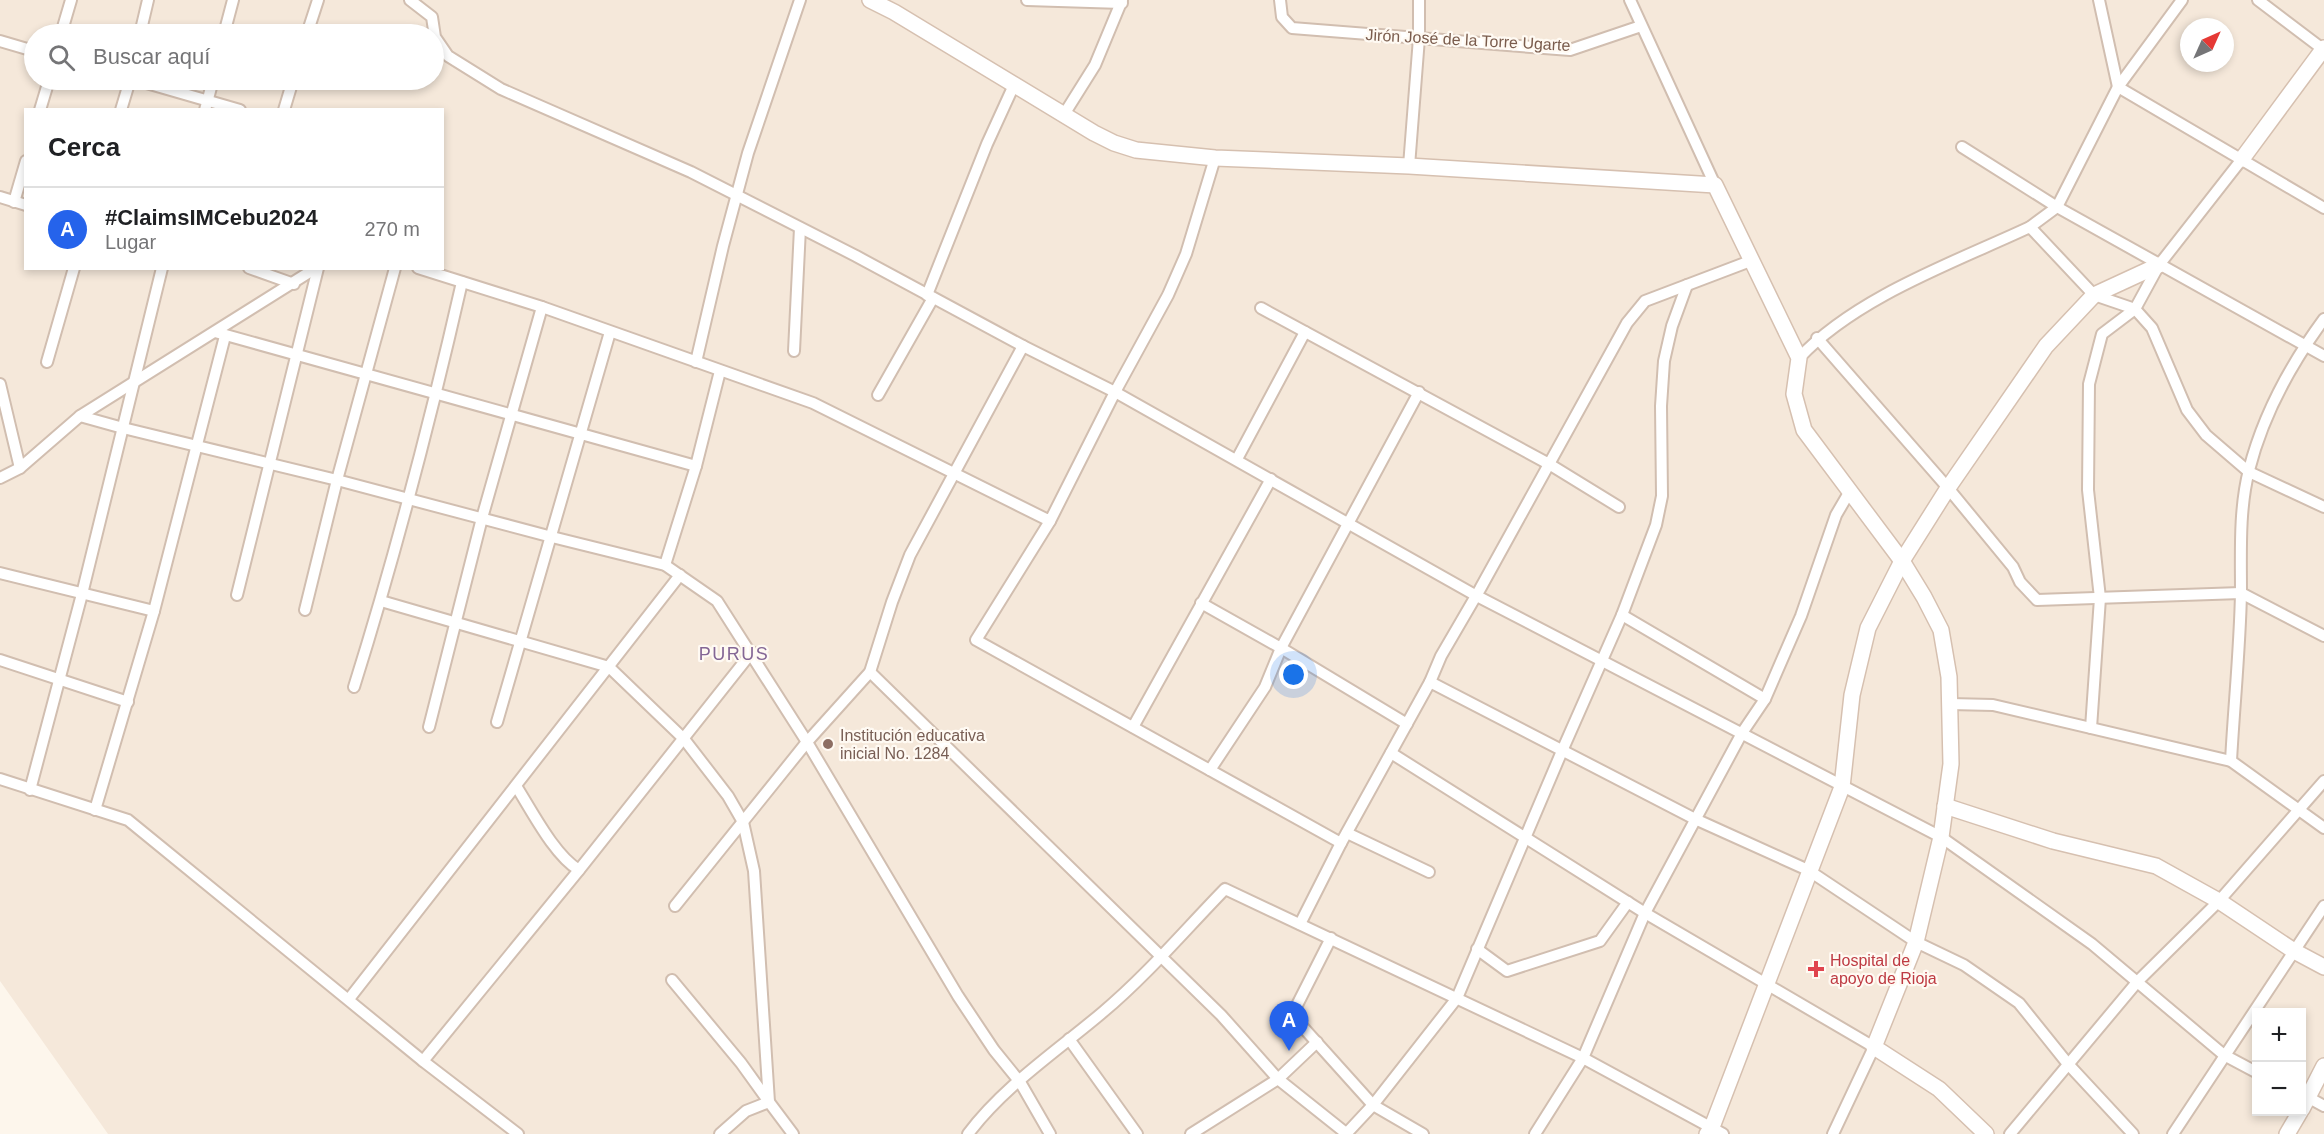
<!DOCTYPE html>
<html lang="es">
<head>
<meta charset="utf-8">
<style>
	:root { --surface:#fff; --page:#f6f6f6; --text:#202124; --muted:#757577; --line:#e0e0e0; --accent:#2563eb }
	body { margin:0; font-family:Helvetica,sans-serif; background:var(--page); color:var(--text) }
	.controls { position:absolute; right:18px; bottom:18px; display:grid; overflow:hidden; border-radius:0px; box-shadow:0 3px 9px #0003 }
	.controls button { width:54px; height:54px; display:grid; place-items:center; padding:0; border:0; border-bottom:2px solid var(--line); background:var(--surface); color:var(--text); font:30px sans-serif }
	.compass { position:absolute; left:2180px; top:18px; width:54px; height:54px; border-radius:50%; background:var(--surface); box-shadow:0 3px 9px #0003; rotate:45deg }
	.you { position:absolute; left:1294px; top:675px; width:21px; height:21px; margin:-15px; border:4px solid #fff; border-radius:50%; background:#1a73e8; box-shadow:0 0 0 9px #1a73e833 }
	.badge { display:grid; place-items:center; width:39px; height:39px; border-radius:50%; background:var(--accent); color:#fff; font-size:20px; font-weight:700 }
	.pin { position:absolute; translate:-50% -50px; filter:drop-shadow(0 2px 3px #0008) }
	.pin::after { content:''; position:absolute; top:32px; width:21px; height:18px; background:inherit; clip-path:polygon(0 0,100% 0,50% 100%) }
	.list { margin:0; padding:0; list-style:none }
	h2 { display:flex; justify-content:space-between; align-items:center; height:78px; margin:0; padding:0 24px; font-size:26px }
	h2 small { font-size:20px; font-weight:400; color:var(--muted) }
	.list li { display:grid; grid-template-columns:39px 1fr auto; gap:18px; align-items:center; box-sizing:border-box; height:84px; padding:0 24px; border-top:2px solid var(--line) }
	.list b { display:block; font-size:22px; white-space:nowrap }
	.list p { margin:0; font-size:20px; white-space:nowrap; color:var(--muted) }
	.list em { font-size:20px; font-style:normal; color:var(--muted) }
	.icon { flex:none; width:33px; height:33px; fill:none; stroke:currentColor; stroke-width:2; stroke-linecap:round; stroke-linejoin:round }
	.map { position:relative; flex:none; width:2324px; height:1134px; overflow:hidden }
	.search { position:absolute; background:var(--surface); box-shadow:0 3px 9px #0003; left:24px; top:24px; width:420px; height:66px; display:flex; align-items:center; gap:15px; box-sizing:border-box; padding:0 21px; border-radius:33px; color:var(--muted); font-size:22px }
	.panel { position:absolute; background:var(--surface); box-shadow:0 3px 9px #0003; left:24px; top:108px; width:420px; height:162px; border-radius:0px }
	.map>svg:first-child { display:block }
</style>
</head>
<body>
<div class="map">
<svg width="2324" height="1134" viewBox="0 0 2324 1134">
	<rect width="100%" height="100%" fill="#fdf6ec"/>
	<!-- residential -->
	<path fill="#f5e8da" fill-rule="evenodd" d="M0,0H2324V1134H108L0,981ZM2189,27H2225V63H2189ZM34,34H434V80H34ZM26,110H442V268H26ZM2256,1012H2302V1112H2256Z"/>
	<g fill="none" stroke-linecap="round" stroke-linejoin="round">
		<defs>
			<g id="street">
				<polyline points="410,0 432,17 435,37 448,56 501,89 691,172 856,256 1023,346 1115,392 1475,595 1941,837 2092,944 2224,1055 2256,1072"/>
				<polyline points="1027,0 1122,3"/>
				<polyline points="1280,0 1282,17 1292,28 1570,50 1641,26"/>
				<polyline points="1630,0 1715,185"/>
				<polyline points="2099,0 2118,87 2324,208"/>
				<polyline points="2258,0 2324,50"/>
				<polyline points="61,34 71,0"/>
				<polyline points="140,34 148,0"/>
				<polyline points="224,34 233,0"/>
				<polyline points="307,34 318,0"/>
				<polyline points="0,41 34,51"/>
				<polyline points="136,80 240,110"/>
				<polyline points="40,110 49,80"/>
				<polyline points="121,110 130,80"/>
				<polyline points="205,110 213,80"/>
				<polyline points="284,110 293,80"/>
				<polyline points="1063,116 1095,65 1122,0"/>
				<polyline points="1962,147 2057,207 2324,356"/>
				<polyline points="1409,166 1419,38 1419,0"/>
				<polyline points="0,197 26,205"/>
				<polyline points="14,202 26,161"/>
				<polyline points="2030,227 2057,207 2118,87 2182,0"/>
				<polyline points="249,268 294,284"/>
				<polyline points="418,268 542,307 813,403 1050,521 1115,392 1168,295 1186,254 1215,158"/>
				<polyline points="927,295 987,144 1014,85"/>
				<polyline points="1261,308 1549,464 1619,507"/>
				<polyline points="215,332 696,466"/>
				<polyline points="1817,338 1948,488 2013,567 2020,582 2037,600 2241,593 2324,636"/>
				<polyline points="794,351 800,228"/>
				<path d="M1799,358C1856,297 1955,262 2030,227L2094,295L2135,309L2152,328L2187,410L2206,435L2249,472L2324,507"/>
				<polyline points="47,362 74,268"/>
				<polyline points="696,362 723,246 748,153 800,0"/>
				<polyline points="0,384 20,468"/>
				<polyline points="878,395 933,298"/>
				<polyline points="80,416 123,428 337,480 552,537 665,565 717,601 807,742 958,996 994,1050 1020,1082 1050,1134"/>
				<polyline points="1237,459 1305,332"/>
				<polyline points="0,478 20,468 80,416 316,268"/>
				<polyline points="1050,521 976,640 1341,843"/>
				<polyline points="665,565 696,466 720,371"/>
				<polyline points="0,573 154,611"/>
				<polyline points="237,595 318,268"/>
				<polyline points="381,601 609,667 684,739 728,796 743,822 754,871 769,1102 793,1134"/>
				<polyline points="1201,603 1281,648 1407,724"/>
				<polyline points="305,610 337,480 395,268"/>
				<polyline points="1622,615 1765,699"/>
				<polyline points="0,660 128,702"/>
				<polyline points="870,672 1221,1015 1278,1079 1347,1134"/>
				<polyline points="1430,682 1695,819 1808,870 1916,942 1964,965 2019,1003 2068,1064 2133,1134"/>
				<path d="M354,687C396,553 431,418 462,282"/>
				<polyline points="1950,704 1993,705 2231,761 2324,828"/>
				<polyline points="497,722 610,332"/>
				<polyline points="429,727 482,518 542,307"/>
				<polyline points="1133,727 1271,479"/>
				<polyline points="2091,728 2100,598 2088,490 2089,384 2102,334 2135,309 2159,265 2242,159"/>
				<polyline points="1391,753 1645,913 1874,1047 1833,1134"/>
				<path d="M2231,761C2234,705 2240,648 2241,592C2241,552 2239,509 2249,470C2263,415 2291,364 2324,319"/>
				<polyline points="1210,770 1265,687 1281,648 1419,392"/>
				<polyline points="0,779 128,820 423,1061 518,1134"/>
				<path d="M516,786C532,811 554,855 579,870"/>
				<polyline points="30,790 82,594 162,268"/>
				<polyline points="95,810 154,611 225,336"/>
				<polyline points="1347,833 1429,872"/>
				<polyline points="675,906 807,742 870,672 892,602 910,555 1023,346"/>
				<polyline points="1300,924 1341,843 1430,682 1441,656 1480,589 1627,323 1645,301 1753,260"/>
				<polyline points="1331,938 1292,1015 1373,1105 1423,1134"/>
				<polyline points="1477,949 1507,971 1600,941 1628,902"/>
				<polyline points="672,980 741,1063 769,1102 746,1111 720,1134"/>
				<polyline points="349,999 680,575"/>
				<polyline points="1069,1039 1137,1134"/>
				<polyline points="423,1061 579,870 752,652"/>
				<polyline points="2302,1094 2324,1106"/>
				<path d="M968,1134C1004,1086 1057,1051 1103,1012C1147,975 1185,930 1225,889L1583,1058L1723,1134"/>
				<polyline points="1191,1134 1278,1079 1317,1042"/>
				<polyline points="1346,1134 1373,1105 1457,998 1562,751 1622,615 1656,525 1662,496 1661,406 1664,361 1672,326 1687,285"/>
				<polyline points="1535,1134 1583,1058 1645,913 1742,733 1765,699 1801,616 1836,515 1850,491"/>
				<polyline points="2010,1134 2138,981 2219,901 2324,781"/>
				<polyline points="2173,1134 2324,906"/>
			</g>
			<g id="secondary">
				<polyline points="870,0 894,12 1094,133 1114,143 1136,150 1215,158 1409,166 1715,185 1799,358 1794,394 1804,430 1902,561 1924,597 1941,630 1949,677 1951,764 1941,837 1916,942 1874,1047 1939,1089 1986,1134"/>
				<polyline points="2242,159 2324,48"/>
				<polyline points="1945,806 2053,841 2156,866 2219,901 2294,951 2324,967"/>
				<polyline points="2302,1109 2324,1066"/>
				<polyline points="1707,1134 1712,1127 1842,787 1852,695 1868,628 1902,561 1948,488 2046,346 2094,295 2159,265"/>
				<polyline points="2287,1134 2300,1112"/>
			</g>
		</defs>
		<!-- street casing -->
		<use href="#street" stroke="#d1beb0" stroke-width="14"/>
		<!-- secondary casing -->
		<use href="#secondary" stroke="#d6c0b0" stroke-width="18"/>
		<!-- street -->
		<use href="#street" stroke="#fff" stroke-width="10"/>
		<!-- secondary -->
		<use href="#secondary" stroke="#fff" stroke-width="15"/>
	</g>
	<!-- markers -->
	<circle fill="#8d6e63" stroke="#fffaf3" stroke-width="2" cx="828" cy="744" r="6"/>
	<path fill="#e0444e" stroke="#fffaf3" stroke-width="2" d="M1813 960h6v6h6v6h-6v6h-6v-6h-6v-6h6z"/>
	<g text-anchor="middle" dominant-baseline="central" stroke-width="4.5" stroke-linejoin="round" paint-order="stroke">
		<!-- street labels -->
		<g font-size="16" fill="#7a5c4d" stroke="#fffaf3">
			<text transform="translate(1468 40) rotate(3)">Jirón José de la Torre Ugarte</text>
		</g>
		<!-- education labels -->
		<g font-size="16" fill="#785e54" stroke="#fffaf3" text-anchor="start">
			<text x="840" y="735">Institución educativa<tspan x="840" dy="18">inicial No. 1284</tspan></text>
		</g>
		<!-- health labels -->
		<g font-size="16" fill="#be3a42" stroke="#fffaf3" text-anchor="start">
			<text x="1830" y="960">Hospital de<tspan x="1830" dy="18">apoyo de Rioja</tspan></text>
		</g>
		<!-- neighbourhood labels -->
		<g font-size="18" letter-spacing="1.5" fill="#846695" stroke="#fffaf3">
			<text x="734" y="654">PURUS</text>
		</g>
	</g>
</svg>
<div class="controls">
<button>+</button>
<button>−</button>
</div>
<svg class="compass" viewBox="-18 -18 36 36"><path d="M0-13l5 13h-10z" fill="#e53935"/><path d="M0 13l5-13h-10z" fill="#757577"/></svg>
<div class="you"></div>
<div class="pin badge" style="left:1289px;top:1051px">A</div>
<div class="search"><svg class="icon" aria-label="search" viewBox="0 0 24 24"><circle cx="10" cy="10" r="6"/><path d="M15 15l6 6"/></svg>Buscar aquí</div>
<section class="panel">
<h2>Cerca<small></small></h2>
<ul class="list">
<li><span class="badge">A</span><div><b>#ClaimsIMCebu2024</b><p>Lugar</p></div><em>270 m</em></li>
</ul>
</section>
</div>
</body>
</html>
